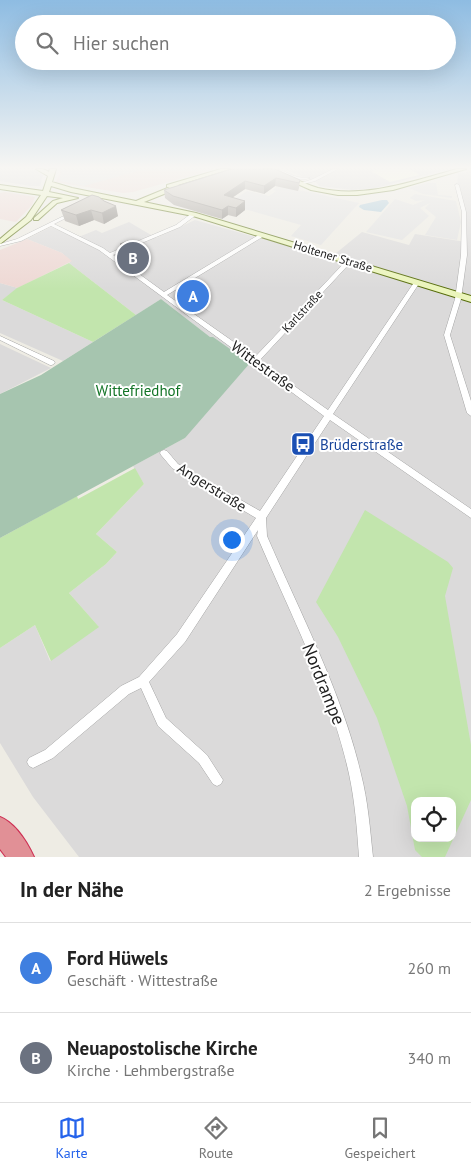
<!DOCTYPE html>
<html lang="de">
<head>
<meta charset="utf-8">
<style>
	:root { --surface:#fff; --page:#f6f6f6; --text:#222; --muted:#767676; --line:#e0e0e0; --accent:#2563eb }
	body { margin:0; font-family:"PT Sans",sans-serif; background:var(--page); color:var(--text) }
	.controls { position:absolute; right:15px; bottom:15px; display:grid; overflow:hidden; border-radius:10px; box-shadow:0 5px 20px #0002 }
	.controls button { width:45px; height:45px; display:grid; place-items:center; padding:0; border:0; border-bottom:1px solid var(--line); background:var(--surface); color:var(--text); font:25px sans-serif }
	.you { position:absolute; left:231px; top:539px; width:18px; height:18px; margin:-12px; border:4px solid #fff; border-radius:50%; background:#1a73e8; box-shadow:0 0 0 8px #1a73e833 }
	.badge { display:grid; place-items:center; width:32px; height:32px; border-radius:50%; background:var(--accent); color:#fff; font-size:16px; font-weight:700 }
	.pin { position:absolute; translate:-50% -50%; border:2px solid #fff; box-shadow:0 1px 5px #0006 }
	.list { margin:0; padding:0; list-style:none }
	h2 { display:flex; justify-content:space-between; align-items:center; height:65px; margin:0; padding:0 20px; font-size:21px }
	h2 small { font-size:16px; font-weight:400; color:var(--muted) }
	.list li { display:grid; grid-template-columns:32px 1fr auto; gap:15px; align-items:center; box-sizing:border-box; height:90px; padding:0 20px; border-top:1px solid var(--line) }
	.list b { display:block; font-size:19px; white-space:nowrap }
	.list p { margin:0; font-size:16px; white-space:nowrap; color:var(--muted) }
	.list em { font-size:16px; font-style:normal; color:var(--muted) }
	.icon { flex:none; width:28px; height:28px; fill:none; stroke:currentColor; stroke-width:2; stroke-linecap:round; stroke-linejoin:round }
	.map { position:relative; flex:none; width:471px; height:857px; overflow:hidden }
	.search { position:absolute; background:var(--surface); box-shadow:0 5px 20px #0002; left:15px; right:15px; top:15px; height:55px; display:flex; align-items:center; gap:12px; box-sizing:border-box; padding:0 18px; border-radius:28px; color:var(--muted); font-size:19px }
	.sheet { height:245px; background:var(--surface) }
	nav { display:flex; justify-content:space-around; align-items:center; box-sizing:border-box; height:70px; border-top:1px solid var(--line); background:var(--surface); font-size:14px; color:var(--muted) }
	nav a { display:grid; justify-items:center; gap:2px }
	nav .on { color:var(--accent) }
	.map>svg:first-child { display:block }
</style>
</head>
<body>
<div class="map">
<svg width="471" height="857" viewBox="0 0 471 857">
	<rect width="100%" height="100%" fill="#eeece4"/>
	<!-- residential -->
	<g fill="#dbdada" fill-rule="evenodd">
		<polygon points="0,169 31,170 38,171 43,175 40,186 31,186 0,181"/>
		<polygon points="284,169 449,169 375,188 352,190 319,186 316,182"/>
		<path d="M471,171V857H79L33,797L0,743V648L35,625L50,661L98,626L69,593L106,564L117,552L96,534L144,484L133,466L185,438L211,338L161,299L136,315L69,263L71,261L62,253L27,239L51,227L76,238L96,230L102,233L129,222L156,238L195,220L330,258L362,232L409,245L415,234L466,242V225L457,186L458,174ZM415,801H452V838H415Z"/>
		<polygon points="0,283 18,288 2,300 93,342 63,361 0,333"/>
		<polygon points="0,344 51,368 0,394"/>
	</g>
	<!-- commercial -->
	<g fill="#eed8d4">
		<polygon points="61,169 215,169 133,192 123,193 56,182"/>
		<polygon points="5,192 35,197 32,205 16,222 0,219 0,193"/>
		<polygon points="27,239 62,253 72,261 18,288 0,283 0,250"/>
	</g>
	<!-- education -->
	<polygon fill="#f9fdde" points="380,169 410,169 419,175 390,182 371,171"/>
	<!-- grass -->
	<g fill="#c2e5ad" fill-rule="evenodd">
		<polygon points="69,263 136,315 93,342 2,300 17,288"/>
		<polygon points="135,468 144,484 96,534 117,552 106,564 69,593 99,627 51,661 35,625 0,648 0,538 77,496 78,499"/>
		<path d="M365,510L448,562L453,568L445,596L471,745V800L445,857H422L415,850L407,806L377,718L338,637L316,602ZM415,801H452V838H415Z"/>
	</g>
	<!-- cemetery -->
	<polygon fill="#a6c5af" points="161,299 210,337 213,337 250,363 185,438 0,538 0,394 41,375"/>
	<!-- parking -->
	<g fill="#e1e1e1">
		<polygon points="62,169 145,169 84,186 59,181"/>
		<polygon points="427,183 436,183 438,195 452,196 452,198 423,194 409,188"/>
		<polygon points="277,187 304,191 359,203 321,245 291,236 301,225 227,204 247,191 269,196 276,191 273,190"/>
		<polygon points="415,194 456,201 461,222 457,240 425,235 436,217 425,208 430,203 420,208 429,216 402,240 366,232 395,199 413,205 425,200 416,201 410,198"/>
	</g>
	<!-- water -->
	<polygon fill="#a7c8d9" points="382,200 387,200 389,203 381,212 364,210 359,207 360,205"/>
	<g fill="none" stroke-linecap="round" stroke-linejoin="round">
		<defs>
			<g id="minor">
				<path d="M274,169C283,169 289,175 298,177C302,178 306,177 310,178C298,182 285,175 274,169Z"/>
				<polygon points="333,169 338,169 315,181 300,185 298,184 313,179"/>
				<polygon points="457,184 459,185 466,212 467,255 461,299 450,335 471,401 471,416 467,413 444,335 455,299 461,255 462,212 455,185"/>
				<path d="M72,212H74V214L54,224L103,248L110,253L176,225L192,213H196V215L180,227L113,255L164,292L260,234H264V236L167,295L255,357L347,260H351V262L259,361L328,410L415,281L420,282L333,414L471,509V518L330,420L266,518L267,536C300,613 342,692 361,774C368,801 370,829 373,857H359C357,829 355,802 349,774C331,692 290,613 257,536L258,530L185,642L149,682L166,718L207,755L223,780L221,784L217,786L213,784L199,763L158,726L141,688L129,694L53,758L33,768L29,766L27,762L29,758L45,750L121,686L139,677L177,634L256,518L172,468L161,455L160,453L161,451L164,450L167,451L178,464L260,511L324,416L99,250L51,226L21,241L0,246V244L17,239Z"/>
				<polygon points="0,336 54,361 55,363 52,365 50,365 0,340"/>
			</g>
			<g id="secondary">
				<polygon points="36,169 43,169 49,172 50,169 56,169 52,182 72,188 136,201 170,187 167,187 167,185 221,169 230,169 178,185 179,188 144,202 196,213 471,296 471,302 193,216 71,192 51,186 49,192 78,198 57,203 38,220 34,220 34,218 53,201 63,198 47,196 31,220 0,244 0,239 26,217 41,195 0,189 0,185 43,191 48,176"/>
				<path d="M264,169H271C287,175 302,183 318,188C365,199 413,181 457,169H466L393,190L357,195H338L311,190Z"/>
			</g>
			<path id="motorway" d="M0,817C15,823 27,842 34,857H6L0,849Z"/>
		</defs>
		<!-- minor casing -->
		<use href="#minor" stroke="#a4a4a4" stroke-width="1"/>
		<!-- secondary casing -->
		<use href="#secondary" stroke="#576d0c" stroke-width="2"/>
		<!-- motorway casing -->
		<use href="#motorway" stroke="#ce2f53" stroke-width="2"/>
		<!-- minor -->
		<use href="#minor" fill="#fff" fill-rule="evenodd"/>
		<!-- secondary -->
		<use href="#secondary" fill="#ebf5bb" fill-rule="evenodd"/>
		<!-- motorway -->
		<use href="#motorway" fill="#e19096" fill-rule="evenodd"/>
	</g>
	<!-- wall -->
	<g fill="#a39e98">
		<polygon points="232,169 300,180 299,188 298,191 275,186 264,194 245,189 232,198 245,210 236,217 228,215 222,219 174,205 165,198 164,190"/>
		<polygon points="92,195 118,216 104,224 94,220 79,226 65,221 61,210"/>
		<polygon points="120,244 138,247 141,259 132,262 123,255"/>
	</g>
	<!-- shaded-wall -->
	<g fill="#85817c">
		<polygon points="276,178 275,186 264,194 264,186"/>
		<polygon points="245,181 245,189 224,203 224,195"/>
		<polygon points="245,201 245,210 236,217 236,208"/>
		<polygon points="116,206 118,216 104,224 102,213"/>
		<polygon points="228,206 228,215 222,219 222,210"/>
		<polygon points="91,210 94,220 79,226 76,215"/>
		<polygon points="138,247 141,259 132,262 130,251"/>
	</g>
	<!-- building -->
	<g fill="#beb8b1" stroke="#85817c">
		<polygon points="232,169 275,169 300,180 299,183 276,178 264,186 245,181 224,195 245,201 236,208 228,206 222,210 173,196 164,190"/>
		<polygon points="92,195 99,197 104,201 116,206 102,213 91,210 76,215 61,210"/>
		<polygon points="128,241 138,247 130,251 120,244"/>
	</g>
	<!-- sky -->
	<linearGradient id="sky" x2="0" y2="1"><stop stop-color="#8ebce2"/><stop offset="0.58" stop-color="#f7f6f3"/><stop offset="1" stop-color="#f7f6f3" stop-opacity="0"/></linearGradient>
	<rect width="471" height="289" fill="url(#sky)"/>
	<!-- icons -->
	<defs>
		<symbol id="bus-square" viewBox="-11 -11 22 22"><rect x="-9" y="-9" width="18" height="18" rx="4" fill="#1a4fb4" stroke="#fff"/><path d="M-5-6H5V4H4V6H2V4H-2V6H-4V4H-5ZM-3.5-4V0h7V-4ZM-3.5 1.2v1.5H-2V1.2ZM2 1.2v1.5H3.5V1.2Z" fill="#fff"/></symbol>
	</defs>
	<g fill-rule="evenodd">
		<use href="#bus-square" x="289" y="430" width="28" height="28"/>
	</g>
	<g text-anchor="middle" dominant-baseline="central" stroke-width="4" stroke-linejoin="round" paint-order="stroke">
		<!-- far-street labels -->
		<g font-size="12" fill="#1d1d1d" stroke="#fff">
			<text transform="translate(333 256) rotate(17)">Holtener Straße</text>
			<text transform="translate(302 311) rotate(-47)">Karlstraße</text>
		</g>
		<!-- street labels -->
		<g font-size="15" fill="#1d1d1d" stroke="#fff">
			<text transform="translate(263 366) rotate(36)">Wittestraße</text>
			<text transform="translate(212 487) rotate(32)">Angerstraße</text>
		</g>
		<!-- park labels -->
		<g font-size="15" fill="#127426" stroke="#fff">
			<text x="138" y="390">Wittefriedhof</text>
		</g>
		<!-- transit labels -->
		<g font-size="15" fill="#164399" stroke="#fff" text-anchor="start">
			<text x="320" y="444">Brüderstraße</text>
		</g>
		<!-- near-street labels -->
		<g font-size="18" fill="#1d1d1d" stroke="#fff">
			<text transform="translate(324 684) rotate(68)">Nordrampe</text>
		</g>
	</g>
</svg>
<div class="controls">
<button><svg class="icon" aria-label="locate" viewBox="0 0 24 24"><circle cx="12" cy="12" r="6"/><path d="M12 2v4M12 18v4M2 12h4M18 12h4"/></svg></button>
</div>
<div class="you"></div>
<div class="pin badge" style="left:193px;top:296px;background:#3f7fe0">A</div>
<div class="pin badge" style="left:133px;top:258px;background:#6b7280">B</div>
<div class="search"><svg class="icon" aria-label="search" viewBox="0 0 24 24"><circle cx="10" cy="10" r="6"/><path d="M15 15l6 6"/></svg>Hier suchen</div>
</div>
<section class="sheet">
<h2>In der Nähe<small>2 Ergebnisse</small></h2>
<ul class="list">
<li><span class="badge" style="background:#3f7fe0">A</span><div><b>Ford Hüwels</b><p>Geschäft · Wittestraße</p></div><em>260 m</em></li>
<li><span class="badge" style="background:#6b7280">B</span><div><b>Neuapostolische Kirche</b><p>Kirche · Lehmbergstraße</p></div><em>340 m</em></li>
</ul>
</section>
<nav>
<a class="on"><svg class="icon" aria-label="map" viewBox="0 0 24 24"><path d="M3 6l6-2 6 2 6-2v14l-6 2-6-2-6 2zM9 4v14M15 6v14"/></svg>Karte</a>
<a><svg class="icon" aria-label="directions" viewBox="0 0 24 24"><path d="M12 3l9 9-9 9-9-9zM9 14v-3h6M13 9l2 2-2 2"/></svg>Route</a>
<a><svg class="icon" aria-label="saved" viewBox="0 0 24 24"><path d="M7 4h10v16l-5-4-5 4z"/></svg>Gespeichert</a>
</nav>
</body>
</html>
